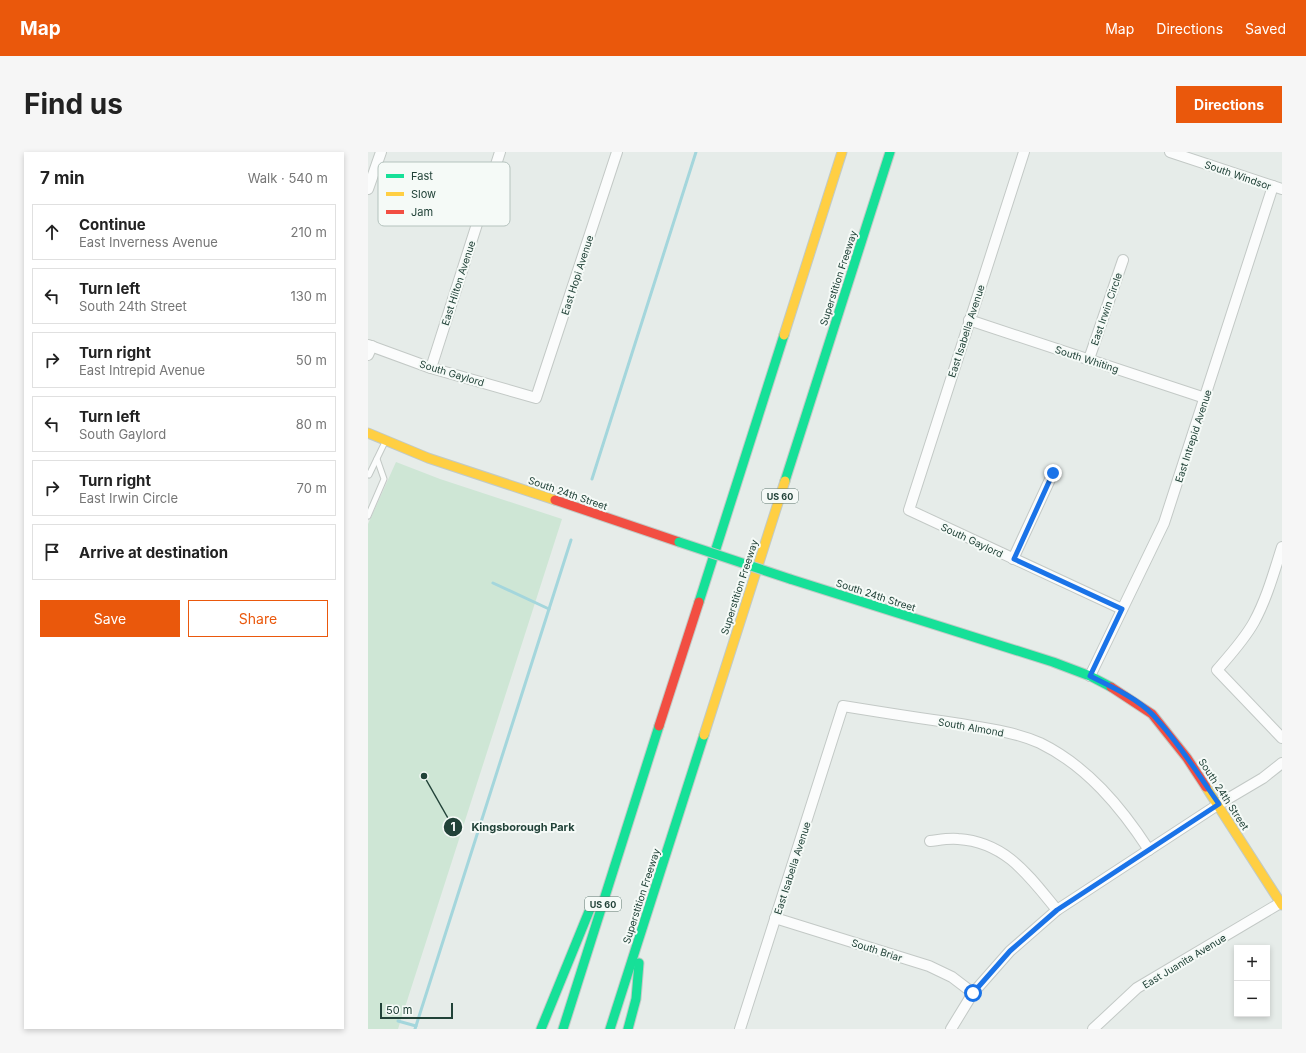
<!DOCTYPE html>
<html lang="en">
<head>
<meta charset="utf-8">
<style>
	:root { --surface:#fff; --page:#f6f6f6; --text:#222; --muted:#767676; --line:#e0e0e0; --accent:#ea580c }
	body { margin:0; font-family:Inter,sans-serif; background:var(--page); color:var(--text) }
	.controls { position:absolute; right:12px; bottom:12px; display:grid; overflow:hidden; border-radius:0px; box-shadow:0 2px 6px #0003 }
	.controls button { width:36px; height:36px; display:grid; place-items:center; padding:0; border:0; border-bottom:1px solid var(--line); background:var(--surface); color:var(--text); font:20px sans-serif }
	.scale { position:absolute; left:12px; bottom:10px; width:73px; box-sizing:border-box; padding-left:4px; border:2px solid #214238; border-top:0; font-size:11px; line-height:14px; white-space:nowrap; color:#214238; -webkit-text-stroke:3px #f5faf7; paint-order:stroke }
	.stop { position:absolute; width:12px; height:12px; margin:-9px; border:3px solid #1a73e8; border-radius:50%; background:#fff }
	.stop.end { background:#1a73e8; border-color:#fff; box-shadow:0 1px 4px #0008 }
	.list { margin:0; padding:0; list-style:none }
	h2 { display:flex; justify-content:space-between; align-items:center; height:52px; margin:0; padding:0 16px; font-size:17px }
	h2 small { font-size:13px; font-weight:400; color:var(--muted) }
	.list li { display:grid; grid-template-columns:26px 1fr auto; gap:12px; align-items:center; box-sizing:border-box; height:56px; margin:0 8px 8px; padding:0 8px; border:1px solid var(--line); border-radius:0px }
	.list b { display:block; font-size:15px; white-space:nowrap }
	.list p { margin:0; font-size:13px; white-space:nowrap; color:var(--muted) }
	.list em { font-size:13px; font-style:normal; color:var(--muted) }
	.actions { display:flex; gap:8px; padding:12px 16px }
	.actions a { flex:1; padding:9px 0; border:1px solid var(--accent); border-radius:0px; text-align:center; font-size:14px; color:var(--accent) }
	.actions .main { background:var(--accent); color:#fff }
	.icon { flex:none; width:22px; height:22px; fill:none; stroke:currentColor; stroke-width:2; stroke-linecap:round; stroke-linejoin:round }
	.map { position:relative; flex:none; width:914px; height:877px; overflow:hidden; border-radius:0px }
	header { display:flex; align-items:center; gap:24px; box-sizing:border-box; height:56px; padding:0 20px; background:var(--accent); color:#fff }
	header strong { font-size:19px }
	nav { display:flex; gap:22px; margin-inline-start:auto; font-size:14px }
	.intro { display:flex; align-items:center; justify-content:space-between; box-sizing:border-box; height:96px; padding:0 24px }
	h1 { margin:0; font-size:28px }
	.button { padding:10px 18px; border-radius:0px; background:var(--accent); color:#fff; font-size:14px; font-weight:700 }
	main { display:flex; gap:24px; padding:0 24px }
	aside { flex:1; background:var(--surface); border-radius:0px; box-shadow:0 2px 6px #0003 }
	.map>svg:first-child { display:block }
</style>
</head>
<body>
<header>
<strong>Map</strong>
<nav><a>Map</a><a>Directions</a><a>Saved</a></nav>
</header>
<div class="intro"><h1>Find us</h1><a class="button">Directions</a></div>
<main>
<aside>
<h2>7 min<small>Walk · 540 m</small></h2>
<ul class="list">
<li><svg class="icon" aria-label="ahead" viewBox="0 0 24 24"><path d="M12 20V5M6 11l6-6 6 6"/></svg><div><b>Continue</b><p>East Inverness Avenue</p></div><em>210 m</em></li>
<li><svg class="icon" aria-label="left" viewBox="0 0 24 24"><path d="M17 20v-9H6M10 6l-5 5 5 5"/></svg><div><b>Turn left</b><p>South 24th Street</p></div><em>130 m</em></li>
<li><svg class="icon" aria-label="right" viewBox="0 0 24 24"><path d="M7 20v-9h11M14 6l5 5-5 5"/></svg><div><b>Turn right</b><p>East Intrepid Avenue</p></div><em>50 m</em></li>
<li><svg class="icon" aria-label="left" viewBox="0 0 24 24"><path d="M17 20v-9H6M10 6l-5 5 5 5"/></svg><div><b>Turn left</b><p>South Gaylord</p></div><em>80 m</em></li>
<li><svg class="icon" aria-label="right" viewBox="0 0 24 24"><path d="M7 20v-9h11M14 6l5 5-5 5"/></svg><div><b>Turn right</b><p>East Irwin Circle</p></div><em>70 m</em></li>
<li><svg class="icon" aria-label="arrive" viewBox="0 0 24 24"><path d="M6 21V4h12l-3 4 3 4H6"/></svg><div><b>Arrive at destination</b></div></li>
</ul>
<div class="actions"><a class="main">Save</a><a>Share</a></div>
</aside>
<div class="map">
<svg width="914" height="877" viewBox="0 0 914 877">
	<rect width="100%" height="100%" fill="#e6ece9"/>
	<!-- green -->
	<polygon fill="#cee6d5" points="28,310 72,327 194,367 30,877 0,877 0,372"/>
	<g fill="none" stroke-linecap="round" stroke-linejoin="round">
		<!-- stream -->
		<g stroke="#a4d6dc" stroke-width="3">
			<polyline points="224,327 328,0"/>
			<polyline points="125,431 181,457"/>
			<polyline points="30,869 48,874"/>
			<polyline points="47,877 203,388"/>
		</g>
		<defs>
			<g id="lane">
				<polyline points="1,323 17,290"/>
				<polyline points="0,364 16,327 9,307"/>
			</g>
			<g id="street">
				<polyline points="656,0 541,358 754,457"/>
				<polyline points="802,0 914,37"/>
				<polyline points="0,37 13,0"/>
				<polyline points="601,168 837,246"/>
				<polyline points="0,193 63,216 168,246 249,0"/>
				<polyline points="0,203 4,194"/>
				<polyline points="721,207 755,108"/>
				<polyline points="63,216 132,0"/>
				<path d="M914,395C906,420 899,446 886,470C876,488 862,503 849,518L914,586"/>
				<polyline points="645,407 685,321"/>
				<polyline points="722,524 796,371 905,34"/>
				<path d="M562,689C571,688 581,686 590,687C638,690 661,724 689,758"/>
				<polyline points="407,766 561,814 584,825 605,841"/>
				<path d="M372,877L475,554C512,560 549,566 586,571C615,576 645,579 672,591C719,614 753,655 781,698"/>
				<polyline points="583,877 605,841 642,799 689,758 851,652 895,626 914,611"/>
				<polyline points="725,877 769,836 914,750"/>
			</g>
			<g id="fast">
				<polyline points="417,329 522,0"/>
				<polyline points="422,427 685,510 722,524 743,535"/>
				<polyline points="331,450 416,183"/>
				<polyline points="173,877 224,752"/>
				<polyline points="195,877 291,574"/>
				<polyline points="242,877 336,583"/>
				<polyline points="260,877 268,847 271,811"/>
			</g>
			<g id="slow">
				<polyline points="416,183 474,0"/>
				<polyline points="0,281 60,306 187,348"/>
				<polyline points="336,583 417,329"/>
				<polyline points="838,635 914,753"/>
			</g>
			<g id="jam">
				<polyline points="187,348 311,390"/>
				<polyline points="743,535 784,562 819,606 838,635"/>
				<polyline points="291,574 331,450"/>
			</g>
		</defs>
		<!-- lane casing -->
		<use href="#lane" stroke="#c3c9c6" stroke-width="7"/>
		<!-- street casing -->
		<use href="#street" stroke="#c3c9c6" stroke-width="12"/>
		<!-- fast casing -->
		<use href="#fast" stroke="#c1cac6" stroke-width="11"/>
		<!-- slow casing -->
		<use href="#slow" stroke="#c1cac6" stroke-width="11"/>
		<!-- jam casing -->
		<use href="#jam" stroke="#c1cac6" stroke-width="11"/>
		<!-- lane -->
		<use href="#lane" stroke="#fbfcfc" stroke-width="5"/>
		<!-- street -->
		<use href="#street" stroke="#fbfcfc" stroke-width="10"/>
		<!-- fast -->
		<use href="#fast" stroke="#16e098" stroke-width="9"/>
		<!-- slow -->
		<use href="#slow" stroke="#ffcf43" stroke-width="9"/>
		<!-- jam -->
		<use href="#jam" stroke="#f24e42" stroke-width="9"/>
		<defs>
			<polyline id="fast-bridge" points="311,390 422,427"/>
		</defs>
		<!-- fast-bridge casing -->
		<use href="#fast-bridge" stroke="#c1cac6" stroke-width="11" stroke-linecap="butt"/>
		<!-- fast-bridge -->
		<use href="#fast-bridge" stroke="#16e098" stroke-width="9"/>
	</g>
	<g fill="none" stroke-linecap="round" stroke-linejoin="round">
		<!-- route -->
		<path stroke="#1a73e8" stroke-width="5" d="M605,841L642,799L689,758L851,652C830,622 810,590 785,563C769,546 742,534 722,524L754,457L646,407L685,321"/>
	</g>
	<g text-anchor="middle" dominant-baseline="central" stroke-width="4" stroke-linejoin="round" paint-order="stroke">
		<!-- shield labels -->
		<g fill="#f5faf7" stroke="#617971" stroke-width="1">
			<rect x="394" y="337" width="36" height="14" rx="3"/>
			<rect x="217" y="745" width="36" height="14" rx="3"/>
		</g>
		<g font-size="9" font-weight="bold" fill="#214238">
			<text x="412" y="344">US 60</text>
			<text x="235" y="752">US 60</text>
		</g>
		<!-- street labels -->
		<g font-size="10" fill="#214238" stroke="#f5faf7">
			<text transform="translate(870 23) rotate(19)">South Windsor</text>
			<text transform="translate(209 123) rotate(-72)">East Hopi Avenue</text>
			<text transform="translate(470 126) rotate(-72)">Superstition Freeway</text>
			<text transform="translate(90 131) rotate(-72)">East Hilton Avenue</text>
			<text transform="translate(738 157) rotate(-71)">East Irwin Circle</text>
			<text transform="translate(598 179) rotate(-72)">East Isabella Avenue</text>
			<text transform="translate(719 207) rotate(18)">South Whiting</text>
			<text transform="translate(84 221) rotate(17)">South Gaylord</text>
			<text transform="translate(825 284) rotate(-72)">East Intrepid Avenue</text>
			<text transform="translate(200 341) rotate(19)">South 24th Street</text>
			<text transform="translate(604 388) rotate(25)">South Gaylord</text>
			<text transform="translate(371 435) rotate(-72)">Superstition Freeway</text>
			<text transform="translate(508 443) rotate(18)">South 24th Street</text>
			<text transform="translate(603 575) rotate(10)">South Almond</text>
			<text transform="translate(856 642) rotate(57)">South 24th Street</text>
			<text transform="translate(424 716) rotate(-72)">East Isabella Avenue</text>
			<text transform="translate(273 744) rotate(-72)">Superstition Freeway</text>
			<text transform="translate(509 798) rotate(18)">South Briar</text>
			<text transform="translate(816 809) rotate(-31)">East Juanita Avenue</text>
		</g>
	</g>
	<!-- legend -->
	<rect x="10" y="10" width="132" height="64" rx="6" fill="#f5faf7" stroke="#b5c3be" stroke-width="1"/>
	<rect x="18" y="22" width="18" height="4" fill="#16e098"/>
	<rect x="18" y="40" width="18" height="4" fill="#ffcf43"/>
	<rect x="18" y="58" width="18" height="4" fill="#f24e42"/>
	<g font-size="11" fill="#214238">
		<text x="43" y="28">Fast</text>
		<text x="43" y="46">Slow</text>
		<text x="43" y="64">Jam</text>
	</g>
	<!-- callouts -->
	<path fill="none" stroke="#214238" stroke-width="1.5" d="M56 624L85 675"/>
	<g fill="#214238" stroke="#f5faf7" stroke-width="1.5">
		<circle cx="56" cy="624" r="4"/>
		<circle cx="85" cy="675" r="10"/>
	</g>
	<g font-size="12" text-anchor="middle" font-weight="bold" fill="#fff">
		<text x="85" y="679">1</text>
	</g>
	<g font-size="11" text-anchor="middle" font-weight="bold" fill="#214238" stroke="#f5faf7" stroke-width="4" stroke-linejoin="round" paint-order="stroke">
		<text x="155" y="679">Kingsborough Park</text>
	</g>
</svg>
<div class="controls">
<button>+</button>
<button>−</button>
</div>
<div class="scale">50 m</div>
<div class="stop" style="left:605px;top:841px"></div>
<div class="stop end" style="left:685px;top:321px"></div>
</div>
</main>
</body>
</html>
